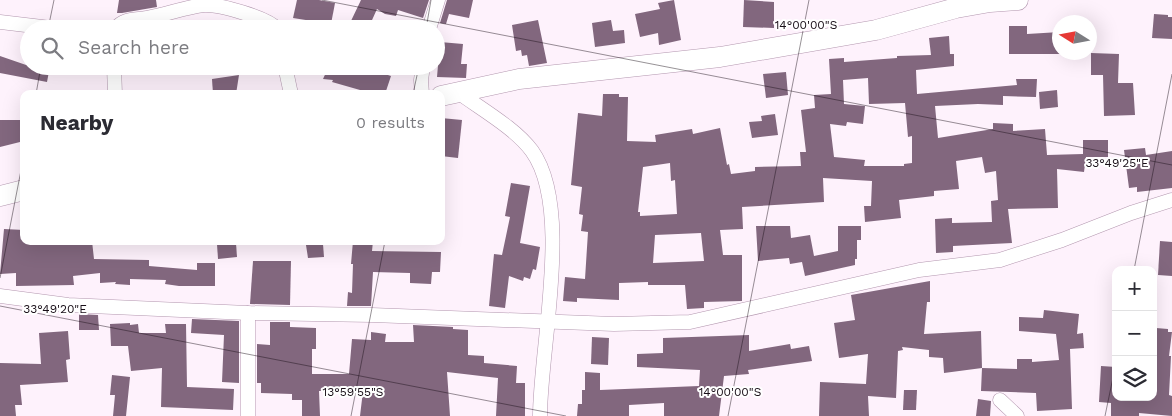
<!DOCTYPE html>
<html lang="en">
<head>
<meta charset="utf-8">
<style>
	:root { --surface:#fff; --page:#f2f2f3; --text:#2b2b33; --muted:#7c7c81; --line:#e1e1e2 }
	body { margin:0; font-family:"Work Sans",sans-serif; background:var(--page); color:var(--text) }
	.controls { position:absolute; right:15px; bottom:15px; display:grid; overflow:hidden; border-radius:10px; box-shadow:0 5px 20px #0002 }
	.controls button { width:45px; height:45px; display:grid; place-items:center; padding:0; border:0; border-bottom:1px solid var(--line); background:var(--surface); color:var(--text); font:25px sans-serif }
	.compass { position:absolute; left:1052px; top:15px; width:45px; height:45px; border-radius:50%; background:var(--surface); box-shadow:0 5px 20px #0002; rotate:281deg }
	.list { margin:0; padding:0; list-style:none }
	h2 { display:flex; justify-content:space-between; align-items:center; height:65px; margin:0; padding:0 20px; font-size:21px }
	h2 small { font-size:16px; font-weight:400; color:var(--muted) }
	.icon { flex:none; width:28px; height:28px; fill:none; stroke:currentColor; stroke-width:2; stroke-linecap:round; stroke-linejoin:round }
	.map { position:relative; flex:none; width:1172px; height:416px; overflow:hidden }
	.search { position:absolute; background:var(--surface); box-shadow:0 5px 20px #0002; left:20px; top:20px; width:425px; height:55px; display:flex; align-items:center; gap:12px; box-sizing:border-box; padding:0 18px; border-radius:28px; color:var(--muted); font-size:19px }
	.panel { position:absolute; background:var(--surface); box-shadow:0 5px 20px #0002; left:20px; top:90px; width:425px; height:155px; border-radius:10px }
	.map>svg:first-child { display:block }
</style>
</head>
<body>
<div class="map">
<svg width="1172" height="416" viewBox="0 0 1172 416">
	<rect width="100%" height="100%" fill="#fef2fc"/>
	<!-- building -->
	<g fill="#82677e" fill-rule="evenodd">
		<polygon points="119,0 156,0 157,7 122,13 117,13"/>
		<polygon points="297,0 319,0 335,3 331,24 293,18"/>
		<polygon points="361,0 429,0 423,18 398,10 396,16 385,14 377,9 368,29 363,29 350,23"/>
		<polygon points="447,0 473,0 469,18 449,14 446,24 440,23"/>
		<polygon points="674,0 681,40 659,45 658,33 640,37 635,14 660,9 658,3"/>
		<polygon points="744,0 774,2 774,28 743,27"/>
		<polygon points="1154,14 1168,15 1168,17 1172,17 1172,39 1152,38"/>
		<polygon points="538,20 547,63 529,66 527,55 522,56 521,50 516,51 512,25"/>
		<polygon points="611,20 613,31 624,30 625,43 595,47 592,23"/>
		<polygon points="1009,26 1027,26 1027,34 1060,32 1060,54 1009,54"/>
		<path d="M949,36L950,54H954V66L916,70L917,94L1017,85L1016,79H1037L1036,97L1003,96V105L978,104L935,106L938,138L993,129V123L1013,124V131L1045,129L1047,155L1083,154V140H1108V157H1086L1084,172L1057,169L1058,208L1008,209L1012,243L953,246V252L936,253L935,219L952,218V223L992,222L991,201L998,200L996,171L985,173L982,157L956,161L959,189L934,191V196L899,200L901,218L865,222L864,206H871L872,181L823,178L824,202L742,207L743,229L720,230L723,255H742V301L704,302V308L687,309L685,285H648V282L619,283V300L577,298V302L563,301L565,277L585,279L588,232L581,231L583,215L579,214L582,187L571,185L578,113L602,116L603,94H619V97H628L627,141L656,142L655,135L692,129L693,134L720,128L727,165L729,164L731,174L755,171V167L801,166L800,152H806L801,110L815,108L814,95L831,94L829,59L844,58V62L897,58V56L931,55L929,38ZM868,78L869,104L905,103L908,137L912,136V163L904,164V166H864L865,160L834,157L830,124L846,126L847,122L863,124L865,106L844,104L843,80ZM670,163L671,181L675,180L677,214L640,216V212H638L643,167ZM701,233L704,261L653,263L655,235Z"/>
		<polygon points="440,42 463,44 461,64 467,64 466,78 437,77"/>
		<polygon points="1091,53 1119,54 1118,83 1133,83 1135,115 1104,116 1103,75 1091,75"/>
		<polygon points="0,56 29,66 50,66 47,82 0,73"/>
		<polygon points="329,66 360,66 391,76 385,94 374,94 332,82 333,80 323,79"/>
		<polygon points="786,72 788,95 766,98 763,74"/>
		<polygon points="239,75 236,94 213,94 212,79"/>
		<polygon points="1057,90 1058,107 1040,109 1039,92"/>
		<polygon points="775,114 778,135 752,138 749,122 762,121 761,116"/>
		<polygon points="441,118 462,120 458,158 441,156"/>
		<polygon points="0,120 24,120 24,141 0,147"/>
		<polygon points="1145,148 1146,155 1172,151 1172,188 1137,192 1137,187 1129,188 1124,150"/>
		<polygon points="511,183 530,186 520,243 540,247 536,270 533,269 530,279 524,277 523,281 509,276 505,308 489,306 494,254 502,255 510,217 505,216"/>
		<polygon points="756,226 790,226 791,238 810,235 814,256 838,251 838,226 861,226 861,240 857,240 857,259 855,259 855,265 805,276 802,262 790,264 789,258 758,261"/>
		<polygon points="4,229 24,230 24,241 92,241 94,259 149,260 149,266 197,270 197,263 215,263 215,286 179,286 165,284 166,280 130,279 130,285 115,284 116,282 100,283 100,273 73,276 74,285 16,286 16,273 0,274"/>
		<polygon points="353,241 373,241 372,251 441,252 440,272 432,272 431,284 410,283 410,273 373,272 371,306 347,306 348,292 352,293 353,264 351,264"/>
		<polygon points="1160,241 1172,242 1172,276 1158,275"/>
		<polygon points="236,243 237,257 218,259 217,244"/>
		<polygon points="323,244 324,257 308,258 306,245"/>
		<polygon points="253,261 291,261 290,305 250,304"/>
		<polygon points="930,281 930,302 927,302 924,334 981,331 982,368 1017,369 1017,359 1032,359 1032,362 1059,360 1056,334 1019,331 1019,317 1043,318 1044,310 1079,314 1077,334 1083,333 1084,348 1070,349 1072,409 1037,411 1036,393 981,391 982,368 944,373 943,358 929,357 929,350 902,347 903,350 898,351 896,398 868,396 869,416 819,416 820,382 866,384 868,354 839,358 834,323 855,320 851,295"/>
		<polygon points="79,314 98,315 99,330 79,330"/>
		<polygon points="192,319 239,321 239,383 222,382 224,335 191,333"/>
		<polygon points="270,322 290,322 290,327 316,328 316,349 312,349 312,374 349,374 352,339 371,340 371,332 386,334 385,342 414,342 413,325 453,327 453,329 468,330 468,355 484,356 484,363 517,366 516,383 525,383 525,416 496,416 498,378 447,372 450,416 360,416 363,391 319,391 320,416 302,416 302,400 292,400 292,394 261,393 261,383 257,383 257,344 270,345"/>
		<polygon points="130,323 130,325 138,324 139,333 166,333 165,324 186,324 187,387 234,389 233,410 161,407 162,368 131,371 128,346 111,346 110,324"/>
		<polygon points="1156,328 1168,329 1168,332 1172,332 1169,356 1171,356 1169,395 1172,396 1172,416 1139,413 1139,416 1111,416 1111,403 1099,402 1101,366 1116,367 1116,397 1153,397 1156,350 1153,349 1153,347"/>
		<polygon points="68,331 70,359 66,360 68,382 20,385 22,405 15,405 16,416 0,416 0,363 41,364 39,333"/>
		<polygon points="749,335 749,351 790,344 791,349 809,346 812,361 748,370 749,374 724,376 719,416 664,416 664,403 629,405 629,416 577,416 578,404 582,404 582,390 585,390 585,372 600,373 600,390 699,386 700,370 637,367 637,354 663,353 663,338"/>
		<polygon points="592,337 609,338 608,365 591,364"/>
		<polygon points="112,375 130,377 126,416 113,416 115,395 110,395"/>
		<polygon points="904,390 917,390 916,410 903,410"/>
		<polygon points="978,399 991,401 990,416 976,416"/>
	</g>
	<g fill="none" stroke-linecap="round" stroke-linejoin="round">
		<defs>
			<g id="street">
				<polyline points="0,22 59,29"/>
				<path d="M115,29C124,18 134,20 147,18C166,15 185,7 204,5C219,4 268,18 277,29"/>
				<polyline points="429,29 438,0"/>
				<polyline points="114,66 115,94"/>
				<polyline points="285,66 291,94"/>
				<path d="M458,92C481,109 515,128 532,151C573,208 540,347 540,416"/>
				<polyline points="422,94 421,80 423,66"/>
				<polyline points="0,296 68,305 248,313 372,315 614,324 690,322 919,270 1000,260 1062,240 1131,213 1172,200"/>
				<polyline points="248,313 248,416"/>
				<polyline points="1000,400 1017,416"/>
			</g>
			<g id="secondary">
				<polyline points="441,96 519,79 720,57 876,30 956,8 990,2 1018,0"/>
				<polyline points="0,196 24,190"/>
			</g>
		</defs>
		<!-- street casing -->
		<use href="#street" stroke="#b397af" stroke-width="15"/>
		<!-- secondary casing -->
		<use href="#secondary" stroke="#b397af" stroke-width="21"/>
		<!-- street -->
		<use href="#street" stroke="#fff" stroke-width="14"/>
		<!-- secondary -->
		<use href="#secondary" stroke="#fff" stroke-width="20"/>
	</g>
	<!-- ticks -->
	<path fill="none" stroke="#180e17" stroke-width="1" stroke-opacity="0.45" d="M322,0L1172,165M48,29L54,0M426,29L431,0M36,94L41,66M413,94L419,66M1134,270L1172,74M0,278L24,155M0,306L566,416M351,416L385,241M728,416L809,0M1105,416L1116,363"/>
	<g font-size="12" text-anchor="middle" fill="#180e17" stroke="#fff" stroke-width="4" stroke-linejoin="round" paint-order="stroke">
		<text x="806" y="29">14°00'00"S</text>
		<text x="1117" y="167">33°49'25"E</text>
		<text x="55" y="313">33°49'20"E</text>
		<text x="353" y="396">13°59'55"S</text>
		<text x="730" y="396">14°00'00"S</text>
	</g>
</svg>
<div class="controls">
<button>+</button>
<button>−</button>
<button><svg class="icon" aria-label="layers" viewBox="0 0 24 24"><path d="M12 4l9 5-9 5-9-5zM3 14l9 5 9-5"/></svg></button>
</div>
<svg class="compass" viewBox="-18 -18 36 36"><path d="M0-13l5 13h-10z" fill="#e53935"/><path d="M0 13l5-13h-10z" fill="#7c7c81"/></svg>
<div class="search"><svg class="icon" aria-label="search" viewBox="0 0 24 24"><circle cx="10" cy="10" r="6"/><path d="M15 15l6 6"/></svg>Search here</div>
<section class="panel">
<h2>Nearby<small>0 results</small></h2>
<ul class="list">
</ul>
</section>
</div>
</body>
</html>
